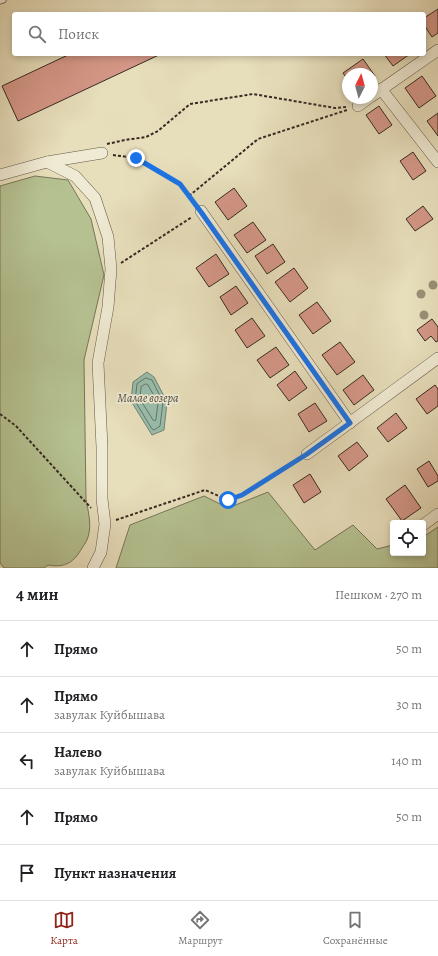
<!DOCTYPE html>
<html lang="ru">
<head>
<meta charset="utf-8">
<style>
	:root { --surface:#fff; --page:#f2f2f2; --text:#202124; --muted:#757577; --line:#e0e0e0; --accent:#8f2418 }
	body { margin:0; font-family:Alegreya,serif; background:var(--page); color:var(--text) }
	.controls { position:absolute; right:12px; bottom:12px; display:grid; overflow:hidden; border-radius:4px; box-shadow:0 2px 6px #0003 }
	.controls button { width:36px; height:36px; display:grid; place-items:center; padding:0; border:0; border-bottom:1px solid var(--line); background:var(--surface); color:var(--text); font:20px sans-serif }
	.compass { position:absolute; left:342px; top:68px; width:36px; height:36px; border-radius:50%; background:var(--surface); box-shadow:0 2px 6px #0003; rotate:6deg }
	.stop { position:absolute; width:12px; height:12px; margin:-9px; border:3px solid #1a73e8; border-radius:50%; background:#fff }
	.stop.end { background:#1a73e8; border-color:#fff; box-shadow:0 1px 4px #0008 }
	.list { margin:0; padding:0; list-style:none }
	h2 { display:flex; justify-content:space-between; align-items:center; height:52px; margin:0; padding:0 16px; font-size:17px }
	h2 small { font-size:13px; font-weight:400; color:var(--muted) }
	.list li { display:grid; grid-template-columns:26px 1fr auto; gap:12px; align-items:center; box-sizing:border-box; height:56px; padding:0 16px; border-top:1px solid var(--line) }
	.list b { display:block; font-size:15px; white-space:nowrap }
	.list p { margin:0; font-size:13px; white-space:nowrap; color:var(--muted) }
	.list em { font-size:13px; font-style:normal; color:var(--muted) }
	.icon { flex:none; width:22px; height:22px; fill:none; stroke:currentColor; stroke-width:2; stroke-linecap:round; stroke-linejoin:round }
	.map { position:relative; flex:none; width:438px; height:568px; overflow:hidden }
	.search { position:absolute; background:var(--surface); box-shadow:0 2px 6px #0003; left:12px; right:12px; top:12px; height:44px; display:flex; align-items:center; gap:10px; box-sizing:border-box; padding:0 14px; border-radius:4px; color:var(--muted); font-size:15px }
	.sheet { height:332px; background:var(--surface) }
	nav { display:flex; justify-content:space-around; align-items:center; box-sizing:border-box; height:56px; border-top:1px solid var(--line); background:var(--surface); font-size:11px; color:var(--muted) }
	nav a { display:grid; justify-items:center; gap:2px }
	nav .on { color:var(--accent) }
	.map>svg:first-child { display:block }
</style>
</head>
<body>
<div class="map">
<svg width="438" height="568" viewBox="0 0 438 568">
	<rect width="100%" height="100%" fill="#e7debb"/>
	<filter id="stains"><feTurbulence type="fractalNoise" baseFrequency=".005" numOctaves="4"/><feColorMatrix values="0 0 0 0 .2 0 0 0 0 .09 0 0 0 0 .02 0 0 0 .5 -.17"/></filter>
	<radialGradient id="worn" r=".72"><stop offset=".6" stop-color="#630" stop-opacity="0"/><stop offset="1" stop-color="#630" stop-opacity=".3"/></radialGradient>
	<!-- green -->
	<g fill="#b5c191" stroke="#76765a">
		<path d="M35,176L68,180L91,219L104,275L84,360L86,499C88,511 92,525 88,537C87,541 84,545 82,548C74,562 66,568 48,565L44,568H4L0,563V186Z"/>
		<polygon points="268,492 315,550 353,525 377,549 393,545 393,553 423,553 423,537 438,527 438,568 116,568 130,525 204,496 228,508"/>
	</g>
	<!-- water -->
	<polygon fill="#97bdab" stroke="#718274" points="147,372 154,377 167,402 164,430 152,435 131,401 133,382"/>
	<g fill="none" stroke-linecap="round" stroke-linejoin="round">
		<!-- shore -->
		<g stroke="#687466" stroke-width="1">
			<polygon points="146,378 152,380 163,402 160,426 154,430 152,429 135,401 137,384"/>
			<polygon points="146,384 148,385 158,403 156,419 155,421 153,420 140,399 141,387"/>
		</g>
	</g>
	<!-- building -->
	<g fill="#d49787" stroke="#382a22">
		<polygon points="438,9 438,33 432,37 424,25 424,18"/>
		<polygon points="70,54 161,54 18,121 2,86"/>
		<polygon points="384,54 410,54 393,66"/>
		<polygon points="363,59 375,76 372,78 372,74 348,74 348,80 343,73"/>
		<polygon points="422,76 436,96 419,108 405,88"/>
		<polygon points="379,106 392,125 379,134 366,115"/>
		<polygon points="438,113 438,136 427,121"/>
		<polygon points="413,152 426,171 413,180 400,161"/>
		<polygon points="234,188 247,206 228,220 215,202"/>
		<polygon points="423,206 433,219 415,231 406,219"/>
		<polygon points="253,222 266,240 247,253 234,235"/>
		<polygon points="273,244 285,262 267,274 255,256"/>
		<polygon points="216,254 229,274 209,287 196,268"/>
		<polygon points="294,268 308,288 290,302 275,282"/>
		<polygon points="236,286 248,303 231,315 220,297"/>
		<polygon points="317,302 331,321 313,334 299,315"/>
		<polygon points="252,318 265,336 247,348 235,330"/>
		<polygon points="432,319 438,327 438,341 436,342 431,336 425,341 417,330"/>
		<polygon points="340,342 355,362 337,375 322,355"/>
		<polygon points="276,347 289,365 270,378 257,360"/>
		<polygon points="295,371 307,388 289,401 277,385"/>
		<polygon points="363,375 374,390 354,405 343,390"/>
		<polygon points="435,385 438,389 438,406 427,414 416,399"/>
		<polygon points="315,403 327,421 309,432 298,414"/>
		<polygon points="396,413 407,428 388,442 377,428"/>
		<polygon points="357,442 368,456 349,471 338,456"/>
		<polygon points="429,461 438,476 438,481 428,487 417,469"/>
		<polygon points="310,474 321,492 304,503 293,485"/>
		<polygon points="405,485 421,508 402,521 386,499"/>
	</g>
	<g fill="none" stroke-linecap="round" stroke-linejoin="round">
		<defs>
			<polyline id="lane" points="0,1 3,0"/>
			<g id="street">
				<polyline points="381,89 438,162"/>
				<polyline points="372,96 438,50"/>
				<polyline points="358,106 369,98"/>
				<polyline points="47,162 75,176 95,198 108,237 111,269 108,307 98,363 102,447 102,499 105,524 101,552 93,568"/>
				<polyline points="0,175 47,162 102,153"/>
				<polyline points="201,211 350,423"/>
				<polyline points="307,454 438,358"/>
				<polyline points="423,525 438,514"/>
			</g>
		</defs>
		<!-- lane casing -->
		<use href="#lane" stroke="#645748" stroke-width="7"/>
		<!-- street casing -->
		<use href="#street" stroke="#645748" stroke-width="12"/>
		<!-- path -->
		<g stroke="#382a22" stroke-width="2" stroke-dasharray="3 2" stroke-linecap="butt">
			<polyline points="107,144 125,140 146,137 158,131 190,104 253,94 335,108 347,107"/>
			<polyline points="113,155 136,158 180,184 194,202"/>
			<polyline points="189,196 258,139 347,110"/>
			<polyline points="121,263 192,217"/>
			<polyline points="0,414 16,426 91,508"/>
			<polyline points="116,520 205,490 228,500 242,495 298,460"/>
		</g>
		<!-- lane -->
		<use href="#lane" stroke="#efead3" stroke-width="5.5"/>
		<!-- street -->
		<use href="#street" stroke="#efead3" stroke-width="11"/>
	</g>
	<!-- trees -->
	<g fill="#989076">
		<circle cx="433" cy="285" r="4.5"/>
		<circle cx="421" cy="294" r="4.5"/>
		<circle cx="424" cy="315" r="4.5"/>
	</g>
	<g fill="none" stroke-linecap="round" stroke-linejoin="round">
		<!-- route -->
		<polyline stroke="#1a73e8" stroke-width="5" points="136,158 180,184 201,212 350,423 307,454 242,495 228,500"/>
	</g>
	<g text-anchor="middle" dominant-baseline="central" stroke-width="3.5" stroke-linejoin="round" paint-order="stroke">
		<!-- water labels -->
		<g font-size="12" font-style="italic" fill="#504f44" stroke="#efead3">
			<text x="148" y="398">Малае возера</text>
		</g>
	</g>
	<rect width="100%" height="100%" filter="url(#stains)"/>
	<rect width="100%" height="100%" fill="url(#worn)"/>
</svg>
<div class="controls">
<button><svg class="icon" aria-label="locate" viewBox="0 0 24 24"><circle cx="12" cy="12" r="6"/><path d="M12 2v4M12 18v4M2 12h4M18 12h4"/></svg></button>
</div>
<svg class="compass" viewBox="-18 -18 36 36"><path d="M0-13l5 13h-10z" fill="#e53935"/><path d="M0 13l5-13h-10z" fill="#757577"/></svg>
<div class="stop" style="left:228px;top:500px"></div>
<div class="stop end" style="left:136px;top:158px"></div>
<div class="search"><svg class="icon" aria-label="search" viewBox="0 0 24 24"><circle cx="10" cy="10" r="6"/><path d="M15 15l6 6"/></svg>Поиск</div>
</div>
<section class="sheet">
<h2>4 мин<small>Пешком · 270 m</small></h2>
<ul class="list">
<li><svg class="icon" aria-label="ahead" viewBox="0 0 24 24"><path d="M12 20V5M6 11l6-6 6 6"/></svg><div><b>Прямо</b></div><em>50 m</em></li>
<li><svg class="icon" aria-label="ahead" viewBox="0 0 24 24"><path d="M12 20V5M6 11l6-6 6 6"/></svg><div><b>Прямо</b><p>завулак Куйбышава</p></div><em>30 m</em></li>
<li><svg class="icon" aria-label="left" viewBox="0 0 24 24"><path d="M17 20v-9H6M10 6l-5 5 5 5"/></svg><div><b>Налево</b><p>завулак Куйбышава</p></div><em>140 m</em></li>
<li><svg class="icon" aria-label="ahead" viewBox="0 0 24 24"><path d="M12 20V5M6 11l6-6 6 6"/></svg><div><b>Прямо</b></div><em>50 m</em></li>
<li><svg class="icon" aria-label="arrive" viewBox="0 0 24 24"><path d="M6 21V4h12l-3 4 3 4H6"/></svg><div><b>Пункт назначения</b></div></li>
</ul>
</section>
<nav>
<a class="on"><svg class="icon" aria-label="map" viewBox="0 0 24 24"><path d="M3 6l6-2 6 2 6-2v14l-6 2-6-2-6 2zM9 4v14M15 6v14"/></svg>Карта</a>
<a><svg class="icon" aria-label="directions" viewBox="0 0 24 24"><path d="M12 3l9 9-9 9-9-9zM9 14v-3h6M13 9l2 2-2 2"/></svg>Маршрут</a>
<a><svg class="icon" aria-label="saved" viewBox="0 0 24 24"><path d="M7 4h10v16l-5-4-5 4z"/></svg>Сохранённые</a>
</nav>
</body>
</html>
